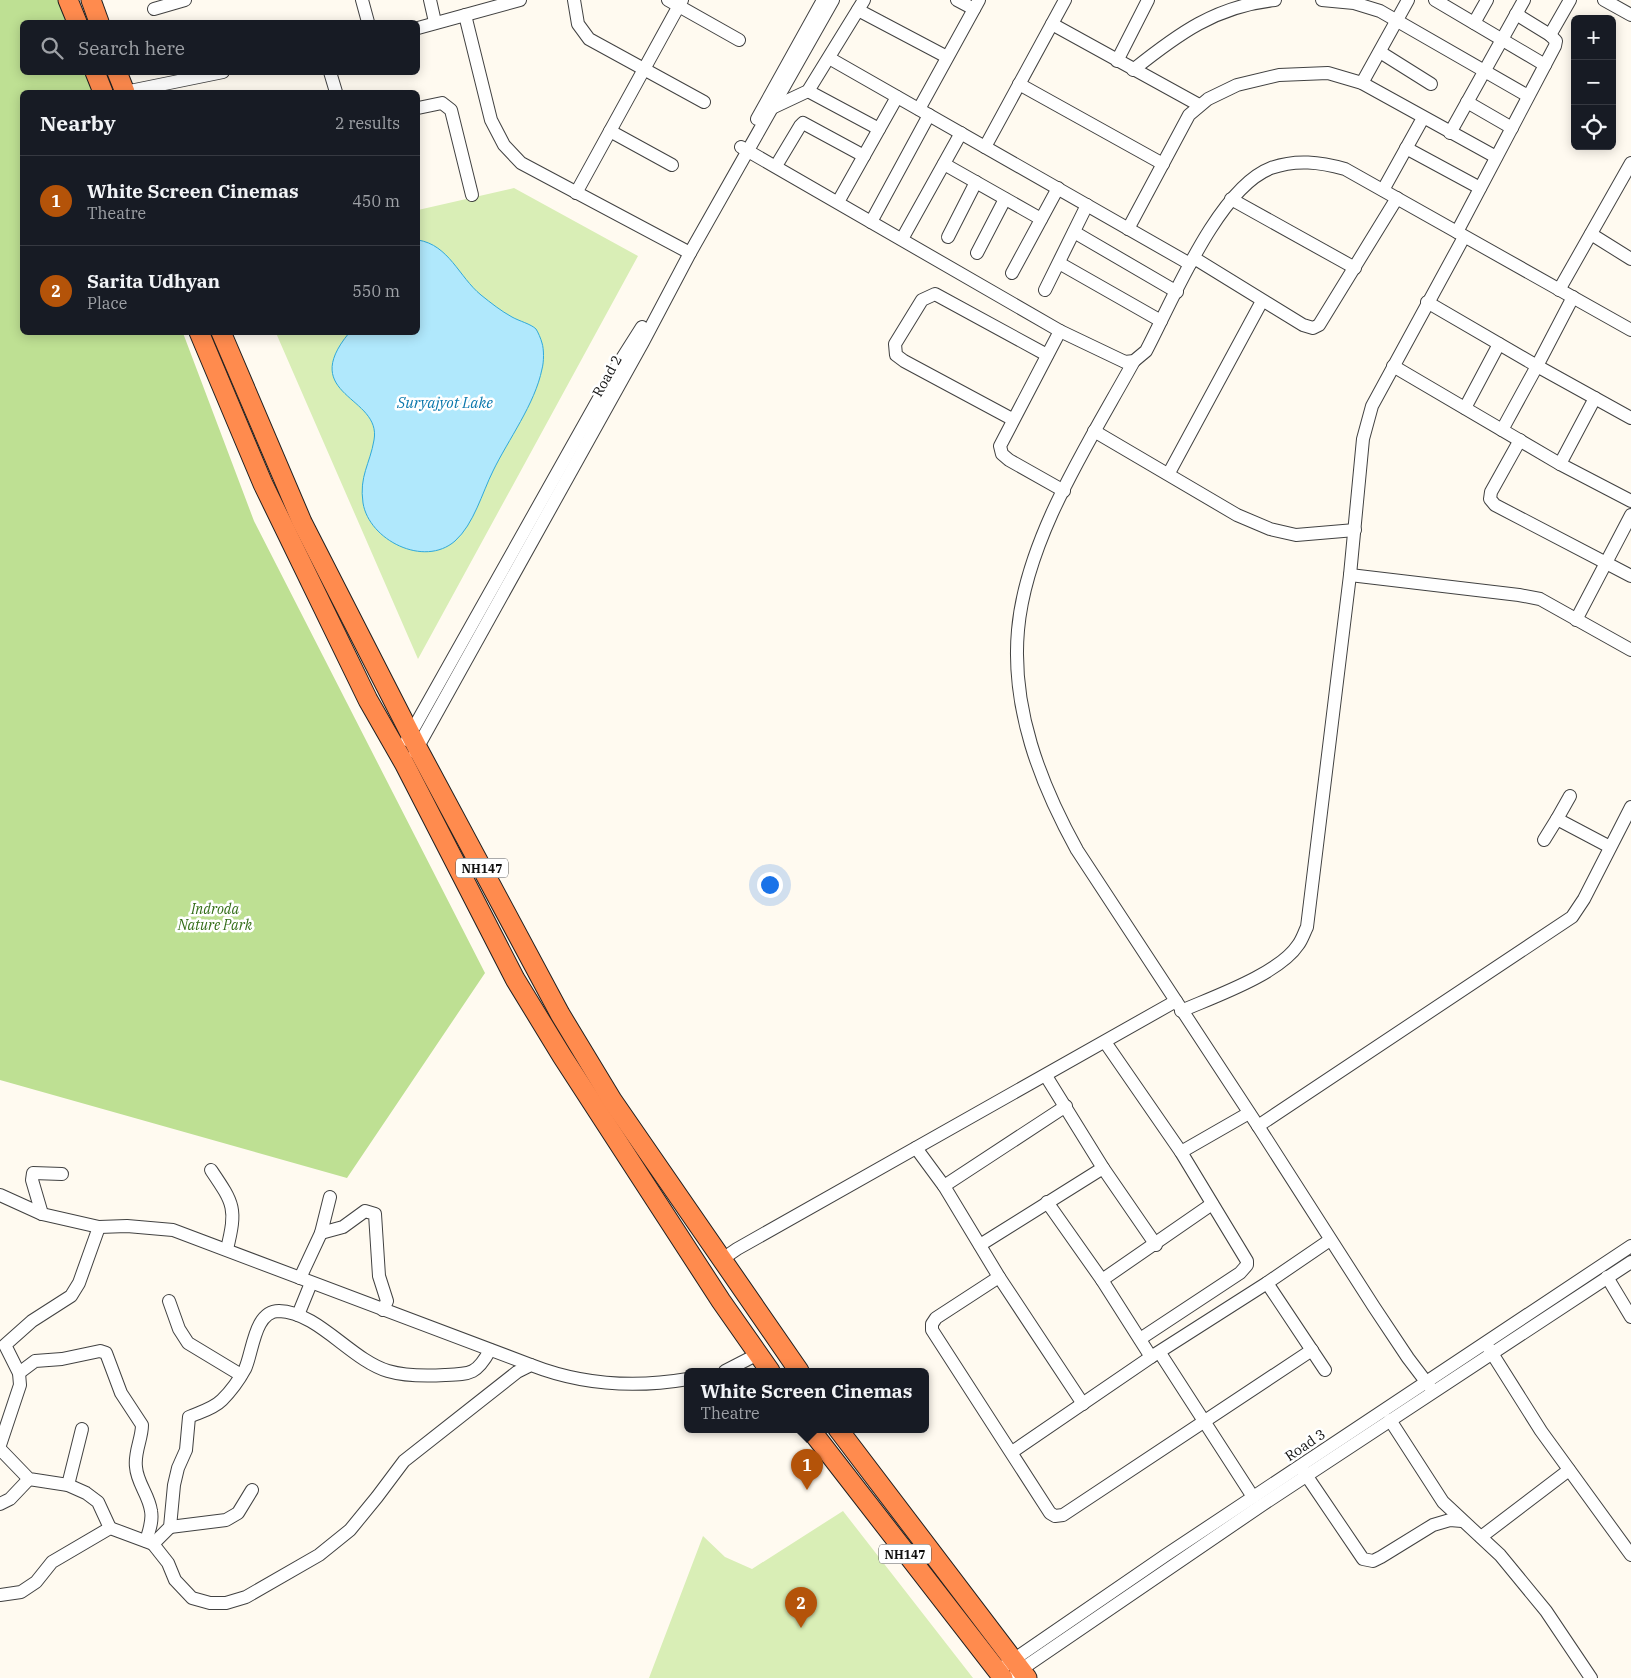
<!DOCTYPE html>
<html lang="en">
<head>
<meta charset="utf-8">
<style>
	:root { --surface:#171b24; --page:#242831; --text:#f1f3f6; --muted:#9ea1a6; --line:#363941; --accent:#b45309 }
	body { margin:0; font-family:"IBM Plex Serif",serif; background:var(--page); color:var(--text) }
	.controls { position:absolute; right:15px; top:15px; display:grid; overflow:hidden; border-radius:8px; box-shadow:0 2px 12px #0003 }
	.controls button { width:45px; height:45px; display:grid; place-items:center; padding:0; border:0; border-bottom:1px solid var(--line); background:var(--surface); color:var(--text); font:25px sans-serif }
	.you { position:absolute; left:769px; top:884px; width:18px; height:18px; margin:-12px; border:4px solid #fff; border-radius:50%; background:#1a73e8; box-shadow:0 0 0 8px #1a73e833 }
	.badge { display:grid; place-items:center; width:32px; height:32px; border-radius:50%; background:var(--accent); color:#fff; font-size:16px; font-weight:700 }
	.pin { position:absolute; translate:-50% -41px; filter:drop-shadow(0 1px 2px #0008) }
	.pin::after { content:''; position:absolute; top:26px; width:18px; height:15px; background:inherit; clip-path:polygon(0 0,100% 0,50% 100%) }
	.popup { position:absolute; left:684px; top:1368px; width:245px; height:65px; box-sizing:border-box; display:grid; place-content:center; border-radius:8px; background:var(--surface); filter:drop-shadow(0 1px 4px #0005); font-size:16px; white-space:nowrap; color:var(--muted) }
	.popup b { font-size:19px; color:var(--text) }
	.popup::after { content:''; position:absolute; left:50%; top:100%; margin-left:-10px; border:10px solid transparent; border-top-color:var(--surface) }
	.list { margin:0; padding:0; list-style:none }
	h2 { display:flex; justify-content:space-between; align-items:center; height:65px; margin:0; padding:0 20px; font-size:21px }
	h2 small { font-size:16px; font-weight:400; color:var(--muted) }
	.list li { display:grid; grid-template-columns:32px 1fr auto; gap:15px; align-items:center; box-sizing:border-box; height:90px; padding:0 20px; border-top:1px solid var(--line) }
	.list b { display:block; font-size:19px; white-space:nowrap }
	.list p { margin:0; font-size:16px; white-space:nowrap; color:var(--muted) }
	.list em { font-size:16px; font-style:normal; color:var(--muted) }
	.icon { flex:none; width:28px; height:28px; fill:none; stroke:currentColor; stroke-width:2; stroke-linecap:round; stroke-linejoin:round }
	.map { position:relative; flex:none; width:1631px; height:1678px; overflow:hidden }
	.search { position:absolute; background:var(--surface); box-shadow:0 2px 12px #0003; left:20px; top:20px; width:400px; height:55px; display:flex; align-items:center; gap:12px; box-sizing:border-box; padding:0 18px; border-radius:8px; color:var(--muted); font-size:19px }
	.panel { position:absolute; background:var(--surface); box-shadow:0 2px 12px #0003; left:20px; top:90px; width:400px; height:245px; border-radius:8px }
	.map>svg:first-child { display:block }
</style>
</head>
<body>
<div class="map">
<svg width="1631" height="1678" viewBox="0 0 1631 1678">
	<rect width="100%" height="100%" fill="#fffaf0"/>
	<!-- green -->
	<g fill="#d9eeb6">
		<polygon points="514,188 638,256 418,659 276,333 418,332 418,210"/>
		<polygon points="843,1511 973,1678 649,1678 703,1536 725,1557 752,1569"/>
	</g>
	<!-- forest -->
	<polygon fill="#bee093" points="0,0 58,0 66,22 22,22 22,72 85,73 93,92 22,92 22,332 183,333 254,521 485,973 347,1178 0,1080"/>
	<!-- water -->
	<path fill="#b0e8fc" stroke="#30a9da" d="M418,240C449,245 459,277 481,295C491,303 501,311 512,317C519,321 531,324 536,329C538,332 541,339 542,343C544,349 544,362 542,369C535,404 508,440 493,471C482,493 474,524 455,541C424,568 369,540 363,503C359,476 370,464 374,440C382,396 297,396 349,333L418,332Z"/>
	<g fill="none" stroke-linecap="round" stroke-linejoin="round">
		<defs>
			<g id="minor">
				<polyline points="362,0 368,22"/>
				<polyline points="430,0 435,22"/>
				<polyline points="574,0 578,24 589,39 704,102"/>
				<polyline points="668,0 739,40"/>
				<polyline points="957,0 974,9"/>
				<polyline points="1322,0 1354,3 1380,11 1528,96"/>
				<polyline points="1435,0 1545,65"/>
				<polyline points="1604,0 1631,15"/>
				<polyline points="154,9 185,0"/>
				<polyline points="858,10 947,57"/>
				<polyline points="1516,14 1550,35 1570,0"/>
				<polyline points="465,15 491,120 504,145 521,163 690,253"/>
				<polyline points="1474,23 1487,0"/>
				<polyline points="1052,24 1199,105"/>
				<polyline points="418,28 520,0"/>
				<polyline points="1380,52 1431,84"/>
				<polyline points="829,58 1190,264"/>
				<polyline points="1117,61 1148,0"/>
				<path d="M1133,70C1178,34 1216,6 1275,0"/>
				<polyline points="330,72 336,92"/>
				<polyline points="1362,83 1408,0"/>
				<polyline points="1019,84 1163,164"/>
				<polyline points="808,91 879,129"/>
				<polyline points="125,92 223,72"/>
				<polyline points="1467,102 1512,128"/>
				<polyline points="774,107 808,91 864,0"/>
				<polyline points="418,108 442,103 451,110 472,195"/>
				<polyline points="919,109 979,0"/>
				<polyline points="757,119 823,0"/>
				<polyline points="610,131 672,165"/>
				<polyline points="1450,133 1524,0"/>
				<path d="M741,147L1060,331L1125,362L1134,361L1146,351C1172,302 1218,188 1271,168C1296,159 1320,162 1345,169L1631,330"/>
				<polyline points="985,147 1065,0"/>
				<polyline points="1406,148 1480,188"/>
				<polyline points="944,164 1041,219"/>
				<polyline points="776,166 800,126 803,123 864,156"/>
				<polyline points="1383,190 1423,118"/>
				<polyline points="576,193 682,0"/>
				<polyline points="1231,199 1355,268"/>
				<polyline points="838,202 897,97"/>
				<polyline points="871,222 929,115"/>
				<polyline points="1128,229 1189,115 1208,99 1237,85 1279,75 1328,73 1362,83 1496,157"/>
				<polyline points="1074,232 1177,292"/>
				<polyline points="1457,232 1555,46 1556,41 1550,35"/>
				<polyline points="1591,234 1631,259"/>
				<polyline points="948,237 976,182"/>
				<polyline points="902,239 961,133"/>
				<polyline points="977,253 1005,199"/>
				<polyline points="1194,258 1303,325 1313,328 1319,325 1397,198"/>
				<polyline points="1059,263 1161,321"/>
				<polyline points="1012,273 1058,188"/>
				<polyline points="1045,290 1087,205"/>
				<polyline points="1559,290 1631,163"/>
				<polyline points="1427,302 1537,366 1573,297"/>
				<polyline points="1060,331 1000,446 1002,454 1009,460 1064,491"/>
				<path d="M1134,361C1090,441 1026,538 1018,630C1011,708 1040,783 1077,850L1258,1126L1374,1307L1408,1358L1433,1391"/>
				<polyline points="1393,366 1560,464"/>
				<polyline points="1595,398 1560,464 1631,501"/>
				<polyline points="1465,408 1499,344"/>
				<polyline points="1012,419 904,361 896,355 895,344 922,300 935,294 1047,355"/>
				<polyline points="1502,430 1537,366 1631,418"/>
				<polyline points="1094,431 1237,515 1270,529 1296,535 1355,530"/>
				<polyline points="1520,440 1491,492 1490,499 1495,505 1631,576"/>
				<polyline points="1169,473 1262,301"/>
				<polyline points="1350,575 1519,595 1540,599 1631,650"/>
				<polyline points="1576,620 1631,515"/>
				<polyline points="407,740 616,368 642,327"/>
				<polyline points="415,752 643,342 690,253 833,0"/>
				<polyline points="1570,796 1557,819 1610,847"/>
				<polyline points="1544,840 1557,819"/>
				<path d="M1181,1011C1213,997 1279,974 1298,945C1302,940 1304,933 1307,927L1350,575L1363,439L1372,406L1464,237"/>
				<polyline points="1105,1042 1181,1152 1247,1261 1247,1265 1240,1273 1140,1339"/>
				<polyline points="1046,1076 1103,1168 1156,1245"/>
				<polyline points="1258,1126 1572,917 1584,899 1631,807"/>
				<polyline points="916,1148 944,1186 999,1277 1083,1404"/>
				<polyline points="1181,1152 1249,1113"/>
				<path d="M211,1170C234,1204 237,1208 227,1249"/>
				<polyline points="944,1186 1066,1106"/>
				<polyline points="0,1195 42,1214 99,1227 127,1226 173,1230 531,1365"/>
				<polyline points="1047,1202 1102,1280 1151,1357"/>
				<polyline points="42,1214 32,1180 33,1173 62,1174"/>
				<polyline points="321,1233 343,1227 365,1211 375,1214 379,1276 387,1301 383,1310"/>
				<polyline points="980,1245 1103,1168"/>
				<polyline points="721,1260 737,1249 1176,1001"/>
				<polyline points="999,1277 936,1318 932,1324 932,1330 1050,1513 1055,1516 1063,1515 1312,1350"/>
				<polyline points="1607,1277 1631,1317"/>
				<polyline points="300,1278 321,1233 330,1197"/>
				<polyline points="1102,1280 1212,1204"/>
				<polyline points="1267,1283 1325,1370"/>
				<polyline points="169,1301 179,1329 188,1343 241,1375"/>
				<polyline points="298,1315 311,1283"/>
				<polyline points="1488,1347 1541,1431 1631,1555"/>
				<polyline points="1160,1353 1253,1497"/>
				<polyline points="725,1371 758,1354"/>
				<path d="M19,1373L35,1361L62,1359L100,1351L106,1353L121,1393L142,1425C142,1439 134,1452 136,1467C137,1483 149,1495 151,1511C153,1521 149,1531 146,1541"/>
				<polyline points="1390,1420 1443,1502 1500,1555 1546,1611 1591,1678"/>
				<polyline points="0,1445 20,1385 19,1373 5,1345 32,1321 71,1296 79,1283 99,1227"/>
				<polyline points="0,1449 29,1479 68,1485 86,1493 98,1502 110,1528"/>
				<polyline points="1012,1452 1151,1357 1267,1283 1330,1240"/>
				<polyline points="1302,1469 1363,1559 1373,1561 1381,1557 1433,1525 1450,1520 1462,1521"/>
				<polyline points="68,1485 82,1429"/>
				<polyline points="0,1504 10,1499 29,1479"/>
				<polyline points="170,1527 226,1520 238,1513 252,1490"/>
				<polyline points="1481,1537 1569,1470"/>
				<path d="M153,1544L168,1563L175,1580L192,1598L210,1603H226L246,1597L319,1555L350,1530L377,1497L404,1461L517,1372L531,1365C582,1385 635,1388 688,1379"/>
				<path d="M0,1595L21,1592L36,1582L52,1562L110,1528L153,1544L170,1527L174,1485L178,1468L186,1450L189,1417C200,1412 213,1409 222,1400C230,1392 239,1380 245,1369C253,1352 254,1311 279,1311C318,1312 351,1360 388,1371C405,1376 428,1376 445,1375C471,1374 477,1374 490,1350"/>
				<polyline points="997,1671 1166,1555 1631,1246"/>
				<polyline points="1016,1673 1262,1505 1631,1262"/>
			</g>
			<g id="highway">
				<polyline points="68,0 77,22"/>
				<polyline points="91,0 99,22"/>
				<polyline points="95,72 103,92"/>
				<polyline points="117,72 125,92"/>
				<polyline points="199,332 263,484 368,700 404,763 515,979 562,1056 721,1301 770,1371"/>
				<polyline points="221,332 302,522 418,749 560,1014 612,1100 799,1371"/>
				<polyline points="810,1429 1003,1678"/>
				<polyline points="838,1429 1027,1678"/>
			</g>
		</defs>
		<!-- minor casing -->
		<use href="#minor" stroke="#424242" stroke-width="14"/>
		<!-- highway casing -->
		<use href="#highway" stroke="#202020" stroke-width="21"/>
		<!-- minor -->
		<use href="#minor" stroke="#fff" stroke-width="12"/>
		<!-- highway -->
		<use href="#highway" stroke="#ff8b4e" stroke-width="19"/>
	</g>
	<g text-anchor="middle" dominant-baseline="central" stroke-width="5" stroke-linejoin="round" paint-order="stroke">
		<!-- shield labels -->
		<g fill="#fff" stroke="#575757" stroke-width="1">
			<rect x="456" y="858.5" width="52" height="19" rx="4"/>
			<rect x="879" y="1544.5" width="52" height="19" rx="4"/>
		</g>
		<g font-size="12" font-weight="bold" fill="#0f0f0f">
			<text x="482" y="868">NH147</text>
			<text x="905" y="1554">NH147</text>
		</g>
		<!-- street labels -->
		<g font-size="14" fill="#0f0f0f" stroke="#fff">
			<text transform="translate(607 376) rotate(-61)">Road 2</text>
			<text transform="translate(1305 1445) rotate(-34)">Road 3</text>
		</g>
		<!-- park labels -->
		<g font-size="14" font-style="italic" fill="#336d18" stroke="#fff">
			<text x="215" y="909">Indroda<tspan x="215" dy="16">Nature Park</tspan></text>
		</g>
		<!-- water labels -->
		<g font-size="15" font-style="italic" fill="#0b78ad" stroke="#fff">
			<text x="445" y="402">Suryajyot Lake</text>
		</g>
	</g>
</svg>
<div class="controls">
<button>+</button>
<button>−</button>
<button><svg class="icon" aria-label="locate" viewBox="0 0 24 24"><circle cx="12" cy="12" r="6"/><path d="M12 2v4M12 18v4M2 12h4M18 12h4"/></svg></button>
</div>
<div class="you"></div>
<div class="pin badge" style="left:807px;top:1490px">1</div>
<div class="popup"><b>White Screen Cinemas</b>Theatre</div>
<div class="pin badge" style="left:801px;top:1628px">2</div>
<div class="search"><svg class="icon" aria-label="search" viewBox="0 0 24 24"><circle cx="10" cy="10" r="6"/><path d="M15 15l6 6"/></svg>Search here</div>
<section class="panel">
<h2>Nearby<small>2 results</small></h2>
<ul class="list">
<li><span class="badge">1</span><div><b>White Screen Cinemas</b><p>Theatre</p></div><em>450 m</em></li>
<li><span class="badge">2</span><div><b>Sarita Udhyan</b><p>Place</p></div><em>550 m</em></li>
</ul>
</section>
</div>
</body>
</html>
